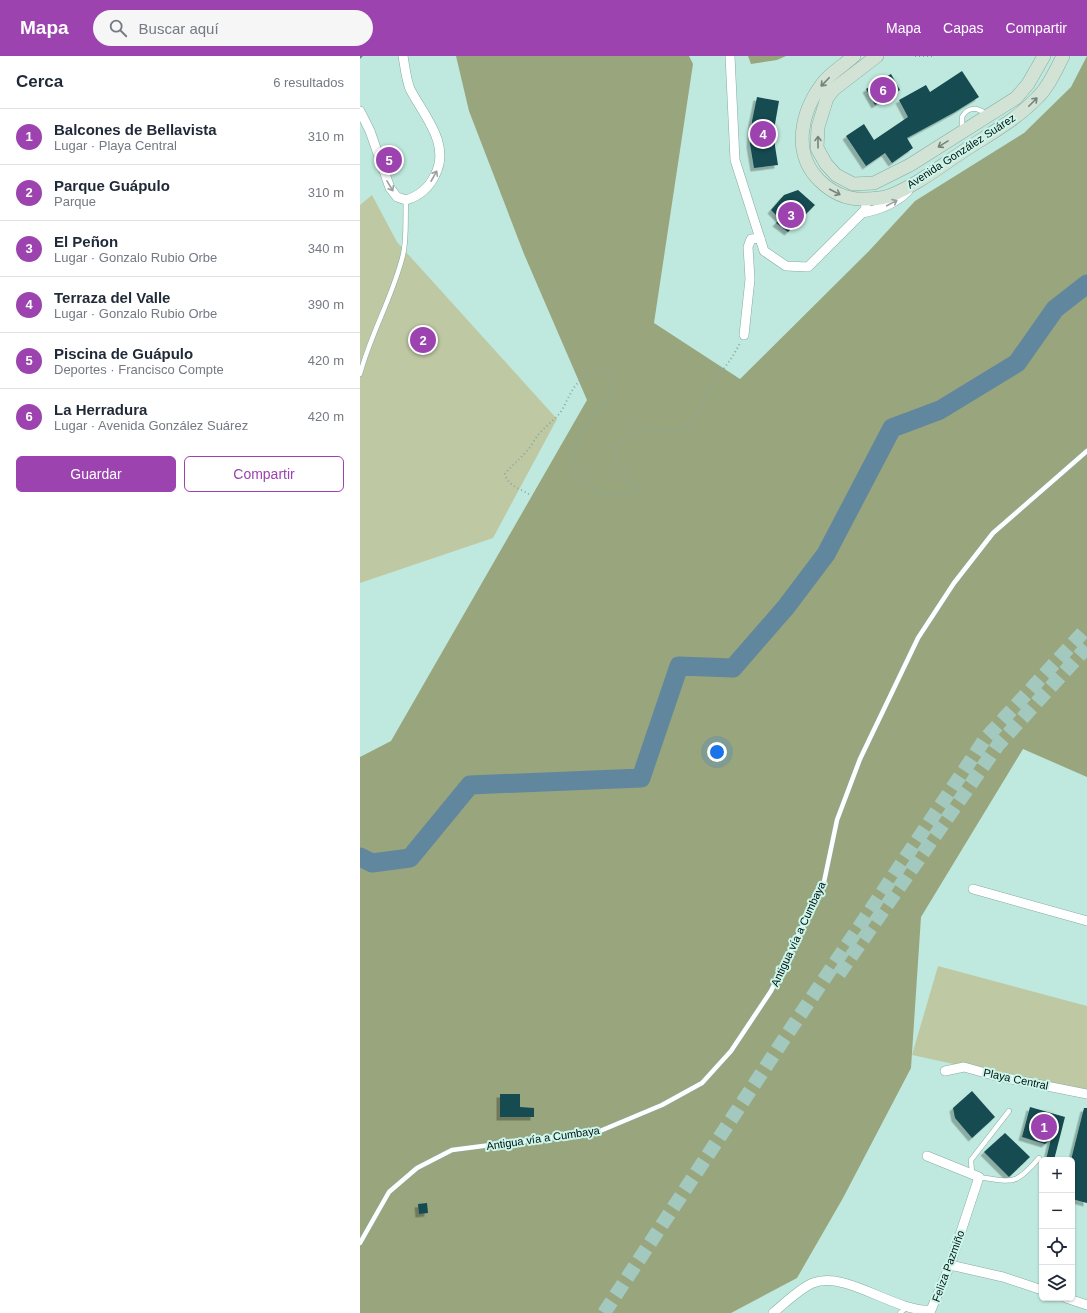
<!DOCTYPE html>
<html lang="es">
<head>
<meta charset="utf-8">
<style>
	:root { --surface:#fff; --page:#f6f6f7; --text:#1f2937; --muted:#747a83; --line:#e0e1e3; --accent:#9c43af }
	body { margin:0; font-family:Helvetica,sans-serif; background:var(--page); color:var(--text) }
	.controls { position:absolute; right:12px; bottom:12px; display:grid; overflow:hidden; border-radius:6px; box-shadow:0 1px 3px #0004 }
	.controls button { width:36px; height:36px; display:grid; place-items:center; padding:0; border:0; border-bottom:1px solid var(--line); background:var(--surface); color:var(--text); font:20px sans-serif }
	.you { position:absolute; left:357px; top:696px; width:14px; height:14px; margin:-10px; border:3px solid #fff; border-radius:50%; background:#1a73e8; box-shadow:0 0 0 6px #1a73e833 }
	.badge { display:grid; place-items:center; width:26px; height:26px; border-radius:50%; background:var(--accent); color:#fff; font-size:13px; font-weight:700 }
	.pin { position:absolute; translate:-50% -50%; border:2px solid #fff; box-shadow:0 1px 4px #0006 }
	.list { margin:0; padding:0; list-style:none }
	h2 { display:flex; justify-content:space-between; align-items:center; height:52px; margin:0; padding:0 16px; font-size:17px }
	h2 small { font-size:13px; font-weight:400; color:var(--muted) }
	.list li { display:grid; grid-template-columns:26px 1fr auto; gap:12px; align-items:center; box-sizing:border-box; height:56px; padding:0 16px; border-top:1px solid var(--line) }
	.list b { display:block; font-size:15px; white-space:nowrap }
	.list p { margin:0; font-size:13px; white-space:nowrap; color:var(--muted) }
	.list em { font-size:13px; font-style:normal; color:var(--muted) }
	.actions { display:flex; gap:8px; padding:12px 16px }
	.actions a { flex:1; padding:9px 0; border:1px solid var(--accent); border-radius:6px; text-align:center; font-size:14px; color:var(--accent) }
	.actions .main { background:var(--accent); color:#fff }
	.icon { flex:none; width:22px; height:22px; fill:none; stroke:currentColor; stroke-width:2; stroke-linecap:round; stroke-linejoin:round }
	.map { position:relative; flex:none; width:727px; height:1257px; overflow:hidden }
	header { display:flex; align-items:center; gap:24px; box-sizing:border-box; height:56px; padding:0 20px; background:var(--accent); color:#fff }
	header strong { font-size:19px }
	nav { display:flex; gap:22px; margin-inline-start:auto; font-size:14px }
	.search { width:280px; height:36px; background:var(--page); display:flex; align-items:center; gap:10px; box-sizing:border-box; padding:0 14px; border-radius:22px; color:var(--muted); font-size:15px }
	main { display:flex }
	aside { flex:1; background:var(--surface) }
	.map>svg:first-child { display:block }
</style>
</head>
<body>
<header>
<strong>Mapa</strong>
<div class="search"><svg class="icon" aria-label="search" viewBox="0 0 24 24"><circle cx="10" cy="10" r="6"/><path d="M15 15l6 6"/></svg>Buscar aquí</div>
<nav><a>Mapa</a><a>Capas</a><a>Compartir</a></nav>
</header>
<main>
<aside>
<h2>Cerca<small>6 resultados</small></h2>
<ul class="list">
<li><span class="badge">1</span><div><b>Balcones de Bellavista</b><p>Lugar · Playa Central</p></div><em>310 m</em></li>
<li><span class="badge">2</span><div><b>Parque Guápulo</b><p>Parque</p></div><em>310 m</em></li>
<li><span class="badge">3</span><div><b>El Peñon</b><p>Lugar · Gonzalo Rubio Orbe</p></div><em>340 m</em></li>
<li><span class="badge">4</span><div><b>Terraza del Valle</b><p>Lugar · Gonzalo Rubio Orbe</p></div><em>390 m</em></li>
<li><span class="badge">5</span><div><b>Piscina de Guápulo</b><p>Deportes · Francisco Compte</p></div><em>420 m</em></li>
<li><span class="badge">6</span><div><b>La Herradura</b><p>Lugar · Avenida González Suárez</p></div><em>420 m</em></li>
</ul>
<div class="actions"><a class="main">Guardar</a><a>Compartir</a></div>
</aside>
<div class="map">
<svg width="727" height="1257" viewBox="0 0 727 1257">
	<defs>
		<filter id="shadow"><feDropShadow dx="-3.5" dy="3.5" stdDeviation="0" flood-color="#0004"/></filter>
	</defs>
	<rect width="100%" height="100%" fill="#bfe9de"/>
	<!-- green -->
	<g fill="#bec9a4">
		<polygon points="12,139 37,186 197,363 133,482 0,527 0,149"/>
		<polygon points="578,910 727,950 727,1037 552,999"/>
	</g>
	<!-- forest -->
	<g fill="#99a57d">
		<polygon points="96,0 329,0 333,8 294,267 380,323 509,195 555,145 664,77 711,31 727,0 727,721 663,693 561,861 551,1012 483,1142 437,1222 371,1257 0,1257 0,701 31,685 227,344 164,198 109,55"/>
		<polygon points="388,0 426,0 417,4 391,8"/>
	</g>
	<!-- water -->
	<polygon fill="#60879e" points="28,92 38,96 31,115 21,111"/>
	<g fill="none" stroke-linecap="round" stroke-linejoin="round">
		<!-- stream -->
		<polyline stroke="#60879e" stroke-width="3" points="0,1 1,0"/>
		<!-- river -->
		<polyline stroke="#60879e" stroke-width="19" points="0,801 12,807 50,802 110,729 281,722 319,610 373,612 426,551 466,498 532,372 580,354 657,307 695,253 727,228"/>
	</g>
	<!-- building -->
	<g fill="#144b51" filter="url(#shadow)">
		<polygon points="602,15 619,41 595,56 547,82 553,92 532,107 525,97 506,110 486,80 504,68 514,84 548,61 539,44 566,29 570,36"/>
		<polygon points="531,18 540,34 515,49 506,33"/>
		<polygon points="397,41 419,45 415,68 415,90 418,109 394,112 390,88 392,65"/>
		<polygon points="438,134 455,149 428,176 416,167 420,163 411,154 424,139"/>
		<polygon points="612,1035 635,1061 612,1082 595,1062 593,1052"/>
		<polygon points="140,1038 160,1038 160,1051 174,1052 174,1061 140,1061"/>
		<polygon points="670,1051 705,1061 694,1104 686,1104 691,1083 685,1088 662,1081"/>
		<polygon points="724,1052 727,1052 727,1147 712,1143 711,1104"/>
		<polygon points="645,1077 670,1101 649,1121 624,1096"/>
		<polygon points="67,1147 68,1157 59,1158 58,1148"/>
	</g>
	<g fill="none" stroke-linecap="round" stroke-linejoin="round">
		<!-- primary-tunnel -->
		<g stroke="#a3c9bf" stroke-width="14" stroke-dasharray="14 7" stroke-linecap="butt">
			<polyline points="479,918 638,689 727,591"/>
			<polyline points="244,1257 424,983 625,683 727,572"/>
		</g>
		<defs>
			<g id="service">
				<path d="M602,75V61C608,50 618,51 627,59"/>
				<path d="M0,318C11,277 33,240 43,199C47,182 45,162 46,144"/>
				<polyline points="612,1118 611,1104 649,1055"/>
				<path d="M619,1121C653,1126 655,1130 679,1102"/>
				<polyline points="0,1187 29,1136 57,1112 92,1094 240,1075 302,1049 342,1027 371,995 411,935 464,826 477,764 500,703 558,582 594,527 633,477 727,395"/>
				<polyline points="540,1257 547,1251"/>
			</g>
			<g id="minor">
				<polyline points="370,0 375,104 404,195 426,210 448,211 502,157 506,152 505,143"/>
				<path d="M0,55L10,75L30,132L37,141L46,144C59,140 69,132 75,119C91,88 64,60 50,33C46,23 45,11 43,0"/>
				<path d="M502,157C519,154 535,148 548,135"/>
				<polyline points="384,279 390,223 388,191 391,183 400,182"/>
				<polyline points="613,833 727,865"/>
				<polyline points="585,1015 604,1011 636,1020 727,1038"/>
				<polyline points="590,1209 643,1221 682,1234"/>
				<polyline points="706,1242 727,1249"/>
				<path d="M413,1257C424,1248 440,1232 453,1227C486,1214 536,1257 571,1254L590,1209L619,1121L567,1100"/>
			</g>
			<g id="secondary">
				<path d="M494,0C484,9 470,17 462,28C441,56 432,97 459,124C472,137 486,144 505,143C512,143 522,142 529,140C555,130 578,112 602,96C628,79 656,64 678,41C689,30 696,14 703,0"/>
				<polyline points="517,0 474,33 467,42 458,71 457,92 466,108 476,119 493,128 514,127 550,109 656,42 668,28 684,0"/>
			</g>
		</defs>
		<!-- service casing -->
		<use href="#service" stroke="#84aca2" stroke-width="5.5"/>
		<!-- minor casing -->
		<use href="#minor" stroke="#84aca2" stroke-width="10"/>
		<!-- secondary casing -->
		<use href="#secondary" stroke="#84aca2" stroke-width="14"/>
		<!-- path -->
		<g stroke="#87a8a0" stroke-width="2" stroke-dasharray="1 3" stroke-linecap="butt">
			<polyline points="555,0 572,0"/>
			<path d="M169,438C160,433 147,429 145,418C152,409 159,404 166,396C171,391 174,384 178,379C185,371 193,365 200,357C208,345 211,331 223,322C229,317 241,313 248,319C266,334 233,358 226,369C220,377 214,393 213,403C210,433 254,448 277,435L274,426L259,405L254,391C269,374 278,372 300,374C305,374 311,376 315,375C338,365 343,342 356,323C365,311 374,300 380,287"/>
		</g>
		<!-- service -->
		<use href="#service" stroke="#fff" stroke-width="4.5"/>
		<!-- minor -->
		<use href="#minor" stroke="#fff" stroke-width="9"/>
		<!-- secondary -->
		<use href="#secondary" stroke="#d2e3d5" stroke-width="13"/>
	</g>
	<!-- one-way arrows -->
	<defs><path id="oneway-shaft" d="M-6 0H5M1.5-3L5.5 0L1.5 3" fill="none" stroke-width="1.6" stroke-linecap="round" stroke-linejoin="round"/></defs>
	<g stroke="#75847b">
		<use href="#oneway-shaft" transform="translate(465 26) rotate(134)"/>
		<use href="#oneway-shaft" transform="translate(673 46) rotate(-45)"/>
		<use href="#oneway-shaft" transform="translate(458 86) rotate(-90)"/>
		<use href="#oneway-shaft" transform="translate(583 88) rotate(148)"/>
		<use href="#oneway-shaft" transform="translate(475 136) rotate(27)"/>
	</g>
	<g stroke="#9aa09f">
		<use href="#oneway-shaft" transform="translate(74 120) rotate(-61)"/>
		<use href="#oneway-shaft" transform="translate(30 130) rotate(59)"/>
		<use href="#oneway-shaft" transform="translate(532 147) rotate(-28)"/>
	</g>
	<g text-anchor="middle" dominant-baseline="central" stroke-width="4" stroke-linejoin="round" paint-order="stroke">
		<!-- street labels -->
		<g font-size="11" fill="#03110e" stroke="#ccf6eb">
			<text transform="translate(601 95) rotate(-33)">Avenida González Suárez</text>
			<text transform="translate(438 878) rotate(-65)">Antigua vía a Cumbaya</text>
			<text transform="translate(656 1023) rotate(12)">Playa Central</text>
			<text transform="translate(183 1082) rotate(-8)">Antigua vía a Cumbaya</text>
			<text transform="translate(588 1210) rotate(-70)">Feliza Pazmiño</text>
		</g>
	</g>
</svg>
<div class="controls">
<button>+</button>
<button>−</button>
<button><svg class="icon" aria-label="locate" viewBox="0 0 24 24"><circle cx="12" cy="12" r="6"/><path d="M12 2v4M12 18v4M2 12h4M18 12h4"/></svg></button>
<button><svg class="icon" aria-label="layers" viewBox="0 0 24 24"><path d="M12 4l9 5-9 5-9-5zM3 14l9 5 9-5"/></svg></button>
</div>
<div class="you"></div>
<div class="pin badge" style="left:684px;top:1071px">1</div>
<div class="pin badge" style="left:63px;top:284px">2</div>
<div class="pin badge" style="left:431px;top:159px">3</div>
<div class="pin badge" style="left:403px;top:78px">4</div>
<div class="pin badge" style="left:29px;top:104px">5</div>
<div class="pin badge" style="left:523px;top:34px">6</div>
</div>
</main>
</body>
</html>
